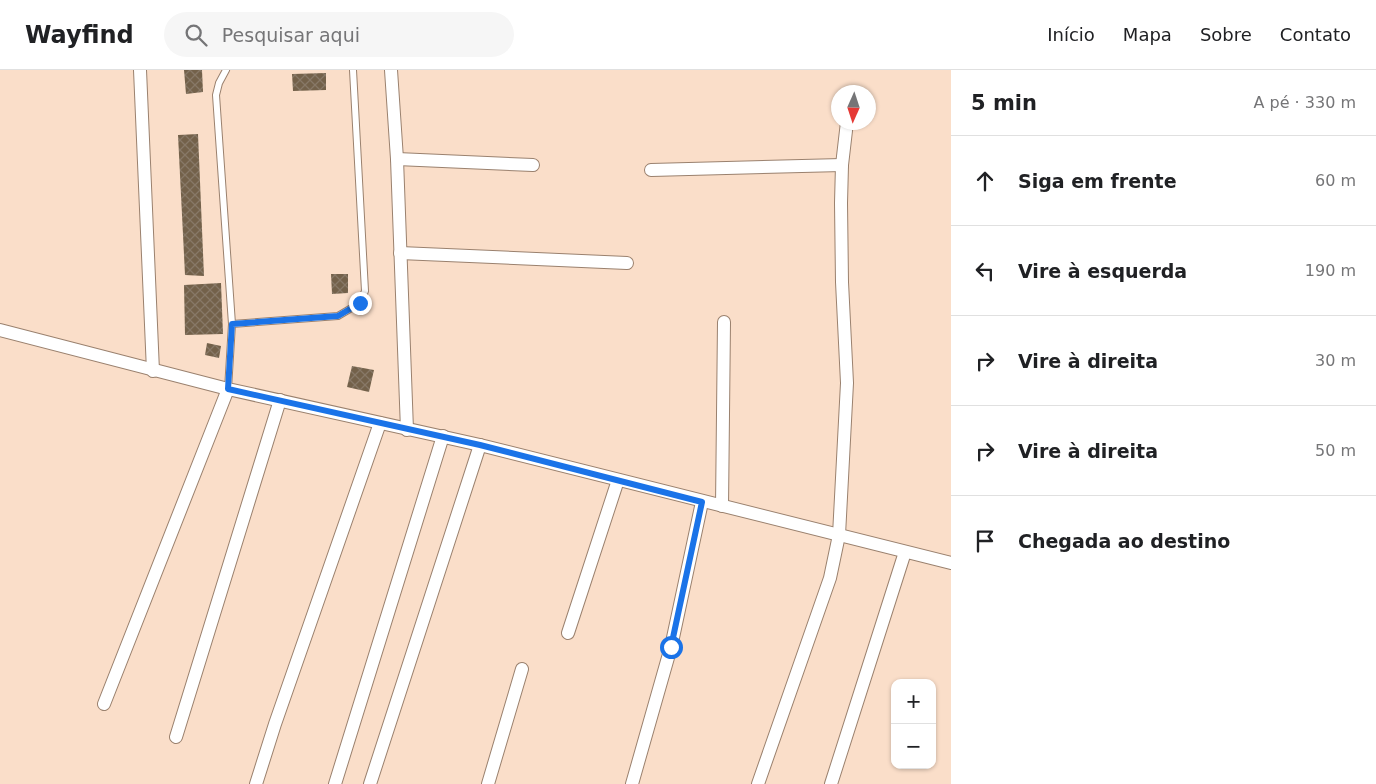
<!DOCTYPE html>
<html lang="pt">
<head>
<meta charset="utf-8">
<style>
	:root { --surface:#fff; --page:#f6f6f6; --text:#202124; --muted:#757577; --line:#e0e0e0 }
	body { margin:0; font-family:"DejaVu Sans",sans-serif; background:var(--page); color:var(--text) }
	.controls { position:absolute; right:15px; bottom:15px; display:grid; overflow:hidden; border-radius:10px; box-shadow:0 1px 4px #0004 }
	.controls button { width:45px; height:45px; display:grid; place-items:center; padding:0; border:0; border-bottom:1px solid var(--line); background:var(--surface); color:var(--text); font:25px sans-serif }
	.compass { position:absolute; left:831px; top:15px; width:45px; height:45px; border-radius:50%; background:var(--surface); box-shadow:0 1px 4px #0004; rotate:183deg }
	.stop { position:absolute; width:15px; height:15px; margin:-11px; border:4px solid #1a73e8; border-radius:50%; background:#fff }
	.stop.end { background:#1a73e8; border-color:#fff; box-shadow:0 1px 5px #0008 }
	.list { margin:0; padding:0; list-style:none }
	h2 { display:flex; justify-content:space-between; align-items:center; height:65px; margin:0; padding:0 20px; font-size:21px }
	h2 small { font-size:16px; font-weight:400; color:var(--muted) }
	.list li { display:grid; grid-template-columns:32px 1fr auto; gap:15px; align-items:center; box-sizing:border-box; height:90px; padding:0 20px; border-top:1px solid var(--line) }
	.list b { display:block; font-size:19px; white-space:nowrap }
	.list em { font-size:16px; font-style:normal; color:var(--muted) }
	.icon { flex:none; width:28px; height:28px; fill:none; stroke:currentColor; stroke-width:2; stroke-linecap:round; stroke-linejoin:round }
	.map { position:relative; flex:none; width:951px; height:714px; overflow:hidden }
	header { display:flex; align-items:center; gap:30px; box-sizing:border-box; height:70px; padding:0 25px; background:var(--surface); border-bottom:1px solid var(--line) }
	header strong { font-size:24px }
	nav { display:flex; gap:28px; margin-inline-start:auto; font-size:18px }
	.search { width:350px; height:45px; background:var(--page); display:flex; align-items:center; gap:12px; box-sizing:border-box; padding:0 18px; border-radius:28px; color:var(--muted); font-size:19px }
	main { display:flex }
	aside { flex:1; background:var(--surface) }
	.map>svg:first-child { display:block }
</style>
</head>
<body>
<header>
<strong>Wayfind</strong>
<div class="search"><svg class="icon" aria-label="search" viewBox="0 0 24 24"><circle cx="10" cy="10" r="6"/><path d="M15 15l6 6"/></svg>Pesquisar aqui</div>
<nav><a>Início</a><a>Mapa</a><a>Sobre</a><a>Contato</a></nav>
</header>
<main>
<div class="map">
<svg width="951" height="714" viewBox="0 0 951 714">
	<defs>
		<pattern id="building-cross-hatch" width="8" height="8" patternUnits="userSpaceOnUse" patternTransform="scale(1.25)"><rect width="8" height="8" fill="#73614a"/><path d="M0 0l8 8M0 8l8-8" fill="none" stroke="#877867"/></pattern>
	</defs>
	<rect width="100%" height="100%" fill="#fadec9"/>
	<!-- building -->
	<g fill="url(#building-cross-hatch)">
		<polygon points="184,0 202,0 203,22 186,24"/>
		<polygon points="326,3 326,20 293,21 292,4"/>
		<polygon points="198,64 204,206 185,205 178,65"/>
		<polygon points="331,204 348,204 348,223 332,224"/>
		<polygon points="221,213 223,264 185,265 184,215"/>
		<polygon points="207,273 221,276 219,288 205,285"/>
		<polygon points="352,296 374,300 369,322 347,317"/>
	</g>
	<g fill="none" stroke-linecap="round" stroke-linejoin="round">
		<defs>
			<g id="lane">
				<polyline points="226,0 219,13 216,25 232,254 228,319"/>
				<polyline points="232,254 338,246 360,233 365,221 353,0"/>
			</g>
			<g id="street">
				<polyline points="140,0 153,301"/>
				<polyline points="391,0 397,89 407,360"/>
				<polyline points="397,89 533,95"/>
				<polyline points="651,100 842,95"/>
				<polyline points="400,183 627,193"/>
				<polyline points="0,260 228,319 480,375 951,493"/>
				<polyline points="722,436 724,252"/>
				<polyline points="568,563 618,410"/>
				<polyline points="104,634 228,319"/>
				<polyline points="176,667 280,330"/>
				<polyline points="256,714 275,654 380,353"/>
				<polyline points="335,714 443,366"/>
				<polyline points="370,714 480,375"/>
				<polyline points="488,714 522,599"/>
				<polyline points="632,714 671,577 702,432"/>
				<polyline points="758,714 830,508 839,465 847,313 842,212 841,133 842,95 847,52"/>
				<polyline points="831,714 905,482"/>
			</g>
		</defs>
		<!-- lane casing -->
		<use href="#lane" stroke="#9a816e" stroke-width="8"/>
		<!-- street casing -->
		<use href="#street" stroke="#9a816e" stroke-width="14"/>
		<!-- lane -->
		<use href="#lane" stroke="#fff" stroke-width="6"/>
		<!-- street -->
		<use href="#street" stroke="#fff" stroke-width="12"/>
	</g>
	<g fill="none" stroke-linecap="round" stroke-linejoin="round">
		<!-- route -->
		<polyline stroke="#1a73e8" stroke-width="6" points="360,233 338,246 232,254 228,319 480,375 702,432 671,577"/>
	</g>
</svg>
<div class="controls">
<button>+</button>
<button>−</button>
</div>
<svg class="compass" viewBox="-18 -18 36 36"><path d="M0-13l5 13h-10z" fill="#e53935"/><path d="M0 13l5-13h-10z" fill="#757577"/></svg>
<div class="stop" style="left:671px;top:577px"></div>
<div class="stop end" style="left:360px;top:233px"></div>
</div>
<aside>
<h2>5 min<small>A pé · 330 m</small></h2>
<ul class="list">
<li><svg class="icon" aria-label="ahead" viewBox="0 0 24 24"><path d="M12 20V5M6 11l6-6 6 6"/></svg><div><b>Siga em frente</b></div><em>60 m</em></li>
<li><svg class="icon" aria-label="left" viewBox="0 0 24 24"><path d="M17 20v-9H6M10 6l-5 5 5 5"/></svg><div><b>Vire à esquerda</b></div><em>190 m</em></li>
<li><svg class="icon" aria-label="right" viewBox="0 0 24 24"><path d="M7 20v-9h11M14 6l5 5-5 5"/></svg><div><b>Vire à direita</b></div><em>30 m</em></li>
<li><svg class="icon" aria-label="right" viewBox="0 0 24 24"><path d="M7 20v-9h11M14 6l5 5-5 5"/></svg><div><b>Vire à direita</b></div><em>50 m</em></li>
<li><svg class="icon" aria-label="arrive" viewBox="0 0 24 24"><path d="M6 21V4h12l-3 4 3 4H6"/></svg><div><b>Chegada ao destino</b></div></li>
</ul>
</aside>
</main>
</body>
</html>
